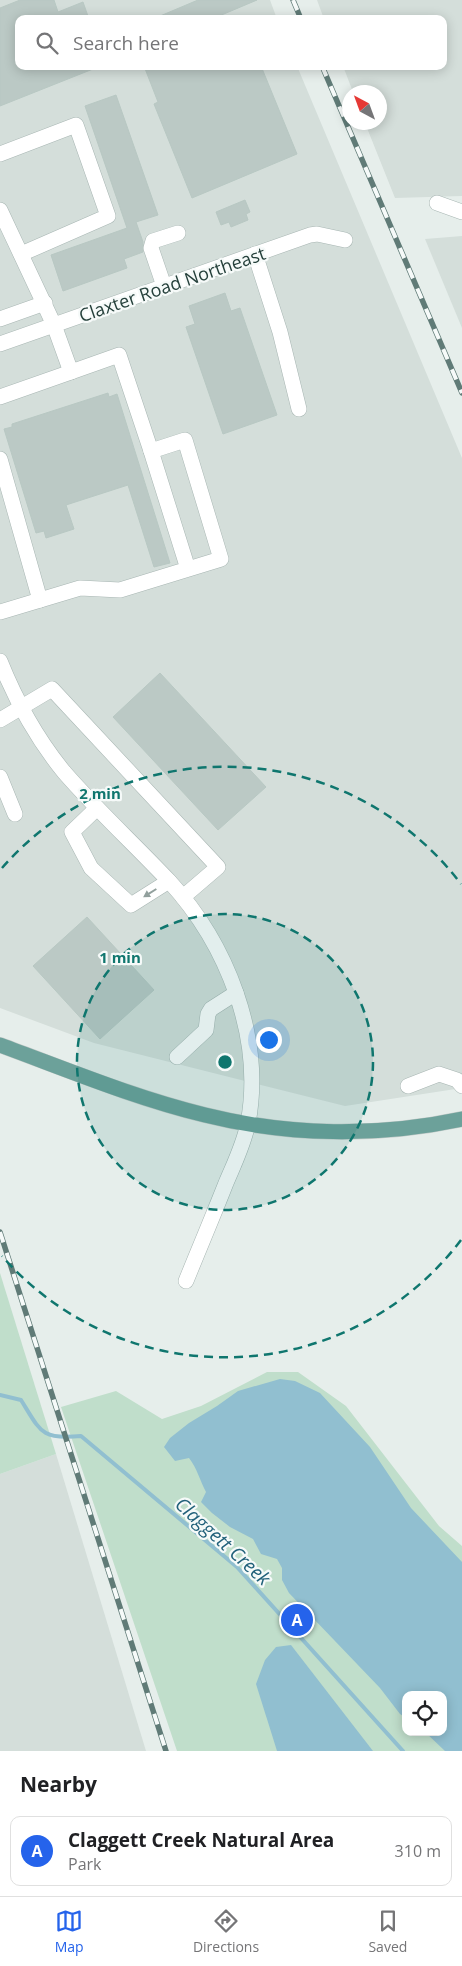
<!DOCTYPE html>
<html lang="en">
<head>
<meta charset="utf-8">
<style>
	:root { --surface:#fff; --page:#f6f6f6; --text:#202124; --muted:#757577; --line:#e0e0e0; --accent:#2563eb }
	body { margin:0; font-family:"Open Sans",sans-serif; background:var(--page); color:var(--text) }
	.controls { position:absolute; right:15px; bottom:15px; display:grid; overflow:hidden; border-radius:10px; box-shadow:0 2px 12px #0003 }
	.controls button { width:45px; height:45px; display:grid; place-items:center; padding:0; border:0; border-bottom:1px solid var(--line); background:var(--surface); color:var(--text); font:25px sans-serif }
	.compass { position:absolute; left:342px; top:85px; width:45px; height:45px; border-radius:50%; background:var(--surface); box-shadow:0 2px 12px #0003; rotate:319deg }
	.you { position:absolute; left:268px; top:1039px; width:18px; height:18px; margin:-12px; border:4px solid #fff; border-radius:50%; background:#1a73e8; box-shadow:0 0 0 8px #1a73e833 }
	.badge { display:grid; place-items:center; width:32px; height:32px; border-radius:50%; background:var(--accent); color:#fff; font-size:16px; font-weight:700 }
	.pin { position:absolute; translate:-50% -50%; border:2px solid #fff; box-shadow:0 1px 5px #0006 }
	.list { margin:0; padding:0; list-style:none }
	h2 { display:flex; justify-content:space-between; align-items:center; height:65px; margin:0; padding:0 20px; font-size:21px }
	h2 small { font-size:16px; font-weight:400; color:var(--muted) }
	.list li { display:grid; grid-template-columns:32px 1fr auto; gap:15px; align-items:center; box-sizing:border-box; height:70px; margin:0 10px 10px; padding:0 10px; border:1px solid var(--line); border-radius:10px }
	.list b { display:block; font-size:19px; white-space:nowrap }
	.list p { margin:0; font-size:16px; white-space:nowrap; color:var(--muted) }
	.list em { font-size:16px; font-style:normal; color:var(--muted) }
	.icon { flex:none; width:28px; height:28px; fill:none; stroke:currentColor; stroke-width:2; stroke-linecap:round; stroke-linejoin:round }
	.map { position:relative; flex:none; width:462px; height:1751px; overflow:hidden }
	.search { position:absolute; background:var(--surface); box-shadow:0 2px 12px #0003; left:15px; right:15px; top:15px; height:55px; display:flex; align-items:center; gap:12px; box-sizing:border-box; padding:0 18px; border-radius:10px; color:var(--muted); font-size:19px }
	.sheet { height:145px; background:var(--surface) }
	nav { display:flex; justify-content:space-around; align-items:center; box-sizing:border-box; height:70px; border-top:1px solid var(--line); background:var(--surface); font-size:14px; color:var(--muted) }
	nav a { display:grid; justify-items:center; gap:2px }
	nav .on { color:var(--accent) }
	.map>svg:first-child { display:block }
</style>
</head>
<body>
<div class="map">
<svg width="462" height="1751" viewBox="0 0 462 1751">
	<rect width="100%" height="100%" fill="#e6eeeb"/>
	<!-- built -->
	<g fill="#d4deda">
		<polygon points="0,0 270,0 277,19 19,19 19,66 297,66 462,458 462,1088 345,1106 94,1043 0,1008"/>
		<polygon points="317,0 462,0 462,196 395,198 365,123 380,122 380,92 353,92 343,66 443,66 443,19 324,19"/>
		<polygon points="462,236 462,328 425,239"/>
		<polygon points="56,1454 146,1751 0,1751 0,1474"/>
	</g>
	<!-- green -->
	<g fill="#c0decb" fill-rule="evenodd">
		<polygon points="0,1273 56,1454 0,1474"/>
		<path d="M267,1372H298L346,1406L439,1526L462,1546V1751H177L61,1407L116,1391L162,1419L201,1406ZM406,1695H443V1732H406Z"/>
	</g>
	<!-- water -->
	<g fill="#91bfd0">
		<path d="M280,1379L295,1381L320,1393L370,1447L411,1508L462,1562V1751H445L425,1732H443V1695H406V1718L400,1714L380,1688L289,1593L282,1580V1568L277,1559L261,1554L253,1539L230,1527L212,1513L201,1502L206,1492C200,1481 197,1468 189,1458L175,1461L164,1447L170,1438L189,1423L217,1406L238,1391Z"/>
		<polygon points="291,1645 373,1751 277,1751 256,1684 265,1660 276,1647"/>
	</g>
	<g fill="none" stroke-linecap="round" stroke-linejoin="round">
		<!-- stream -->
		<path stroke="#91bfd0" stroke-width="4" d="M0,1395L21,1400C41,1432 41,1440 81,1436L237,1567L403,1751"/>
	</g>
	<!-- building -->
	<g fill="#bbc9c5" stroke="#b8c8c3">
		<polygon points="20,0 54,0 58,12 83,2 89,19 19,19 19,66 98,67 0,106 0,8"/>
		<polygon points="198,0 257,0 212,19 153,19"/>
		<polygon points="144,66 261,66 297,154 192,198 154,104 158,102"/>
		<polygon points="116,95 158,215 136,222 143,242 143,252 124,259 127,268 63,291 51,255 127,228 85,106"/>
		<polygon points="245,200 250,212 246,214 248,220 231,227 229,222 221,225 216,212"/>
		<polygon points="225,293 231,311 240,308 277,415 223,434 186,327 195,324 189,306"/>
		<polygon points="108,393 109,397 117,394 170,563 154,567 128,485 66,505 74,529 46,538 44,531 36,533 4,429 12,427 12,424"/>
		<polygon points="160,673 266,787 218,830 113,717"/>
		<polygon points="87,917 154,990 100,1039 33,966"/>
	</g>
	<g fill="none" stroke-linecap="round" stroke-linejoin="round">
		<defs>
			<g id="minor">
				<polyline points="0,154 76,125 108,216 21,254"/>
				<polyline points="437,203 462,212"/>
				<polyline points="0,210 54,325 71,372 119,355 151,451"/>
				<polyline points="255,254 280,332 299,409"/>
				<polyline points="164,286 151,248 153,241 178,233"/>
				<polyline points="0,319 45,303"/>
				<polyline points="0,344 310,235 317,234 345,240"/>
				<polyline points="0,397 71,372"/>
				<polyline points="0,459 40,600"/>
				<polyline points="0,612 80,588 120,590 221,559 185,440 151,451 188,569"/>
				<path d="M0,661C16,701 37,739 64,772C97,810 134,844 169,881C227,944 264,1037 248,1123C244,1144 234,1164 226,1183C213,1216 199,1249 186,1281"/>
				<polyline points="0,720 52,689 218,867 183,897"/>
				<polyline points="0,777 15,814"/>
				<polyline points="97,808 72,832 91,868 131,905 169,881"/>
				<polyline points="177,1057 206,1030 208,1014 211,1009 236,993"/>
				<polyline points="408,1086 439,1074 457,1080 462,1086"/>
			</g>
			<path id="major" d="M0,1045C68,1070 135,1098 205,1115C289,1136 378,1137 462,1119"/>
		</defs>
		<!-- minor casing -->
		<use href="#minor" stroke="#a8b6b3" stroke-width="16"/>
		<!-- major casing -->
		<use href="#major" stroke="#c2cac8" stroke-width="16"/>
		<!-- minor -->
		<use href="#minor" stroke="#fff" stroke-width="15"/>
		<!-- major -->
		<use href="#major" stroke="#6ca19a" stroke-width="15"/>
		<defs>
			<g id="rail">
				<polyline points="293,0 301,19"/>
				<polyline points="322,66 462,393"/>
				<polyline points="0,1232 166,1751"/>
			</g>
		</defs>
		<!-- rail casing -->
		<use href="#rail" stroke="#607b77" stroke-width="5.5"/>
		<!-- rail -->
		<use href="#rail" stroke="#f6faf9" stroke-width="4" stroke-dasharray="11" stroke-linecap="butt"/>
	</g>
	<!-- one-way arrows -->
	<defs><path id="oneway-solid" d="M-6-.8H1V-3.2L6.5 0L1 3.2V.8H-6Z" transform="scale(1.25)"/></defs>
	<use fill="#92a09d" href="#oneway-solid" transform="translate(150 893) rotate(148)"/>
	<!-- distance rings -->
	<circle cx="225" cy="1062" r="148" fill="#0f766e" fill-opacity=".12"/>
	<g fill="none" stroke="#0f766e" stroke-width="2.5" stroke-dasharray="9 6">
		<circle cx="225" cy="1062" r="148"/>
		<path d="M461 1240A296 296 0 0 1 2 1256M2 868A296 296 0 0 1 461 884"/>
	</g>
	<g text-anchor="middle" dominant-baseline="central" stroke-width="4.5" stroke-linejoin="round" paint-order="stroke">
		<!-- street labels -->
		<g font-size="18" fill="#25403b" stroke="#f6faf9">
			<text transform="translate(172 284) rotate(-19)">Claxter Road Northeast</text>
		</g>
		<!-- water labels -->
		<g font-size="19" font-style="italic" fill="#21617a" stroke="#f6faf9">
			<text transform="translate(223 1541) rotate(42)">Claggett Creek</text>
		</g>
	</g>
	<circle cx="225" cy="1062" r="8" fill="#0f766e" stroke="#f6faf9" stroke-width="2.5"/>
	<g font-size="15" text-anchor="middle" font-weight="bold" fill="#0f766e" stroke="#f6faf9" stroke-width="4.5" stroke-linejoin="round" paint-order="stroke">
		<text x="100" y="799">2 min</text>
		<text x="120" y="963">1 min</text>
	</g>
</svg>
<div class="controls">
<button><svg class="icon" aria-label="locate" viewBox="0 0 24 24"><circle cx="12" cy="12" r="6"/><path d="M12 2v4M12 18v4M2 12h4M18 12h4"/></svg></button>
</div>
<svg class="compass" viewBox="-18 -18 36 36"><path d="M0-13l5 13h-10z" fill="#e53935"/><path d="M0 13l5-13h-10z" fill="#757577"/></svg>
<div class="you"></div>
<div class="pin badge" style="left:297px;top:1620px">A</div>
<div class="search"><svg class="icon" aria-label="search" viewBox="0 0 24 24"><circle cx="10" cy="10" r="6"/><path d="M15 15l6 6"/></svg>Search here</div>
</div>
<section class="sheet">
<h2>Nearby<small></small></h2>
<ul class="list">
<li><span class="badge">A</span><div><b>Claggett Creek Natural Area</b><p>Park</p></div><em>310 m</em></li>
</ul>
</section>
<nav>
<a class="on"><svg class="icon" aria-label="map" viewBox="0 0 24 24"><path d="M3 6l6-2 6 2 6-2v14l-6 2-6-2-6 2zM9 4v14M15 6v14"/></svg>Map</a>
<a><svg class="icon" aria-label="directions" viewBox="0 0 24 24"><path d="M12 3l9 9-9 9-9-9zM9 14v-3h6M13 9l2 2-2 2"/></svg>Directions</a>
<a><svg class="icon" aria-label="saved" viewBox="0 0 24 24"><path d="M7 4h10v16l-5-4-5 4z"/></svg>Saved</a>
</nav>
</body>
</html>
